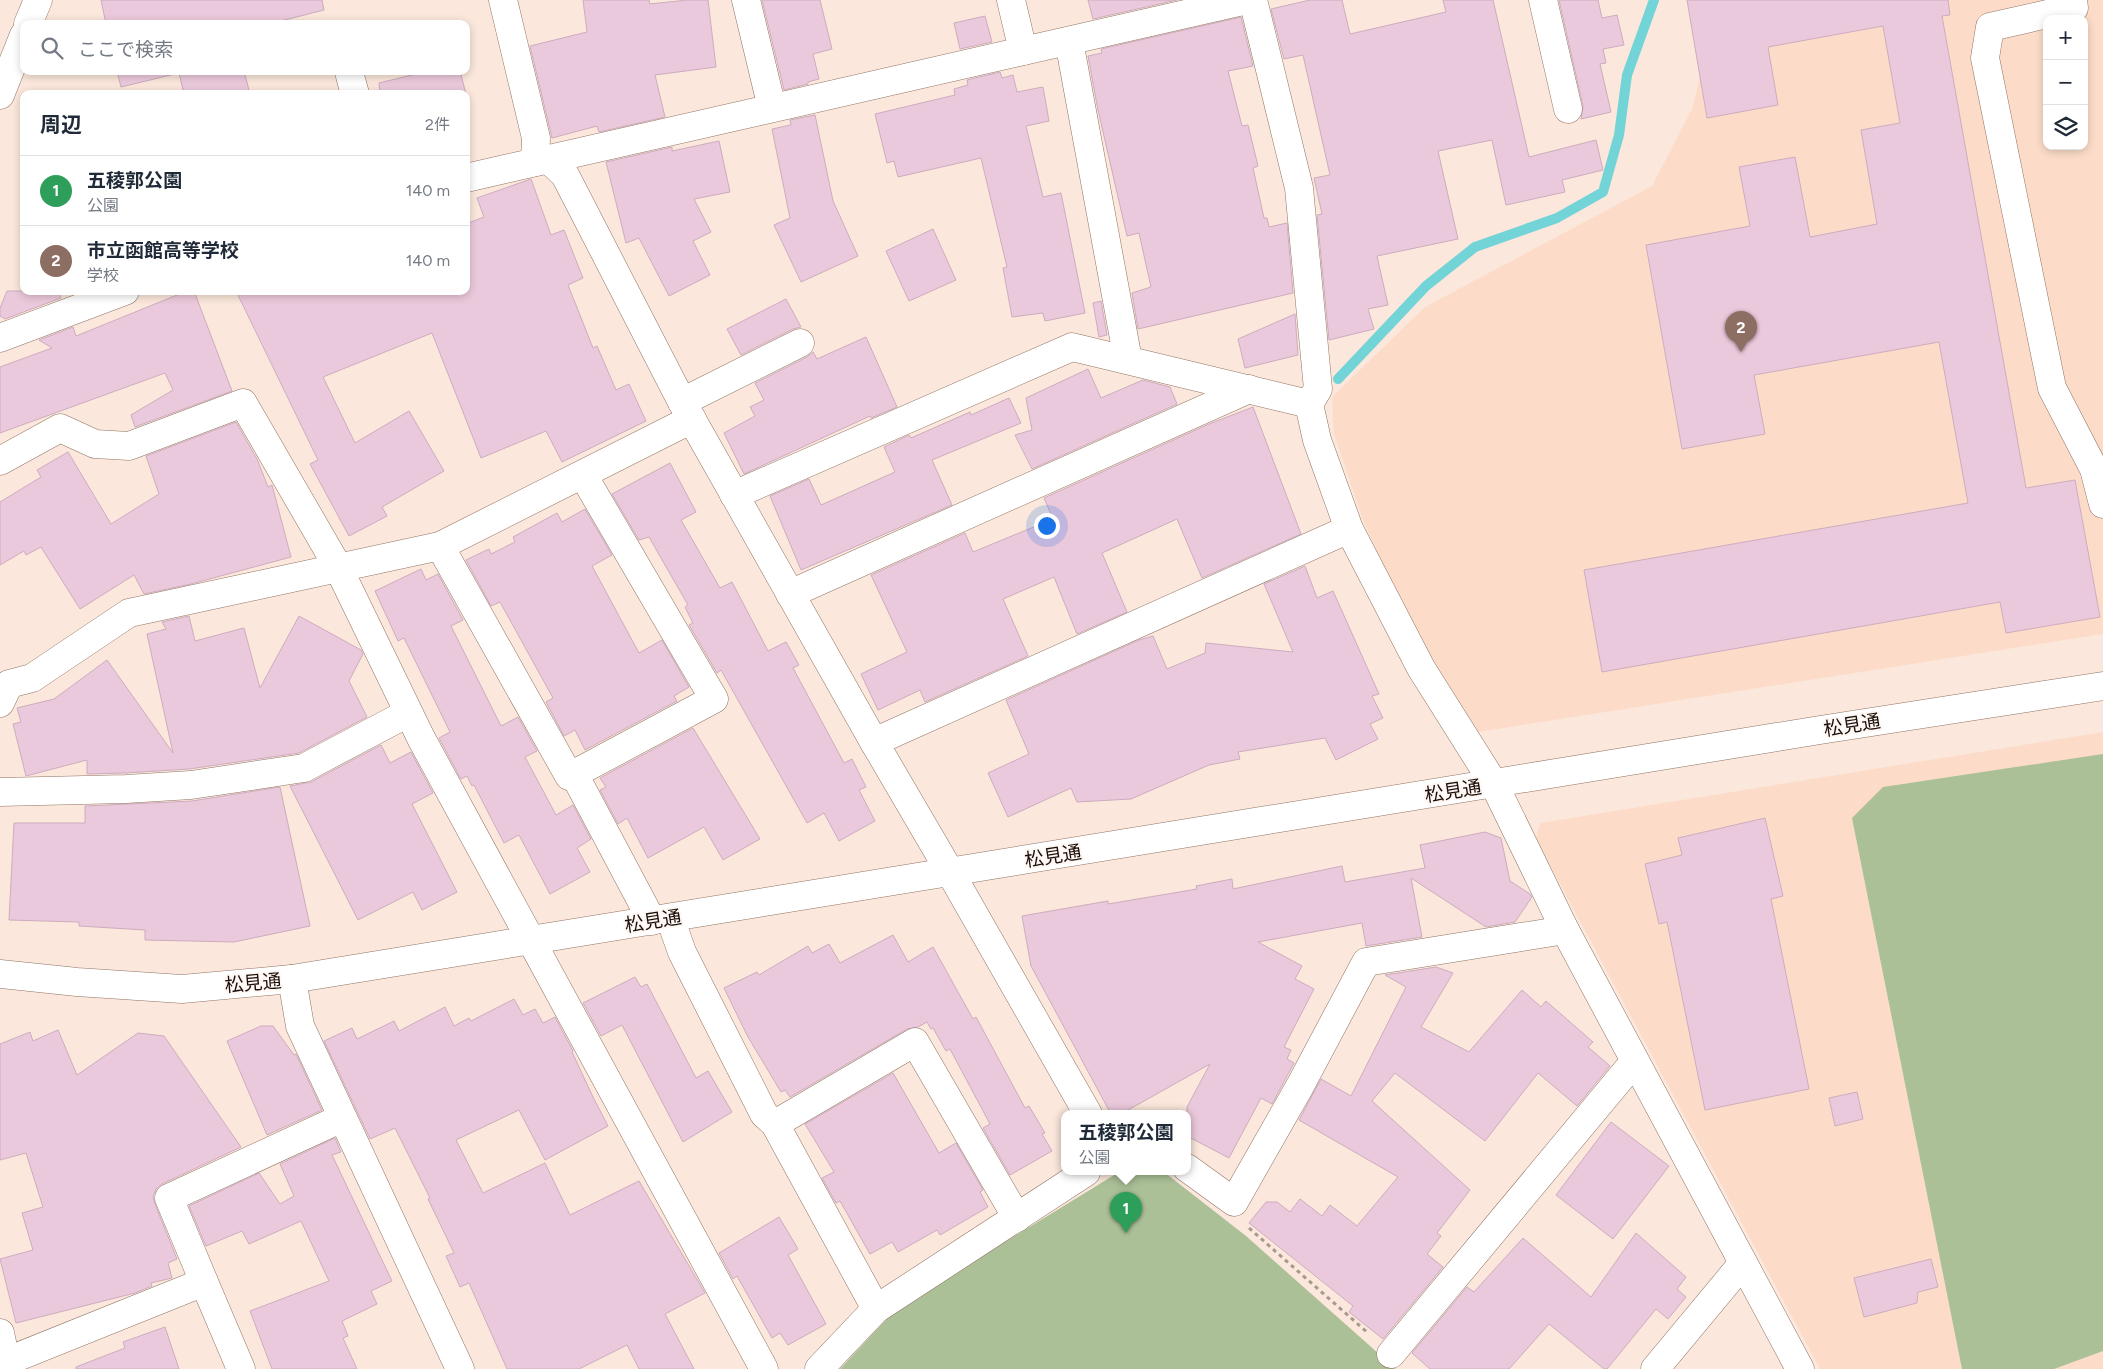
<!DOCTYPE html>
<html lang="ja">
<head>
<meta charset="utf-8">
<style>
	:root { --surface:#fff; --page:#f2f2f3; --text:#1f2937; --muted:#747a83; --line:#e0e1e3; --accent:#1a73e8 }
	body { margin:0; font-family:Figtree,"Noto Sans JP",sans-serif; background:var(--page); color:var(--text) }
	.controls { position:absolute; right:15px; top:15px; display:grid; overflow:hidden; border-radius:10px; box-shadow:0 2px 8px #0003 }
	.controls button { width:45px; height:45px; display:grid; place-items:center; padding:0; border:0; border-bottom:1px solid var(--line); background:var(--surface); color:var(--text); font:25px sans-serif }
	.you { position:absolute; left:1046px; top:525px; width:18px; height:18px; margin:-12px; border:4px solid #fff; border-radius:50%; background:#1a73e8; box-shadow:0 0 0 8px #1a73e833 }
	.badge { display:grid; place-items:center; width:32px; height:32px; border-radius:50%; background:var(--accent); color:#fff; font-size:16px; font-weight:700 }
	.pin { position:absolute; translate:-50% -41px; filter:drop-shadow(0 1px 2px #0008) }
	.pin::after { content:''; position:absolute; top:26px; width:18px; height:15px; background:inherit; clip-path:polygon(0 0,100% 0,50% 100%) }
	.popup { position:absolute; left:1061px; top:1110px; width:130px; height:65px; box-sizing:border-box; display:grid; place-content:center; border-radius:10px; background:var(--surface); filter:drop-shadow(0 1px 4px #0005); font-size:16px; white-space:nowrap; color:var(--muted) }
	.popup b { font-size:19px; color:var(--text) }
	.popup::after { content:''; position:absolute; left:50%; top:100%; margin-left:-10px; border:10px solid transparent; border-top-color:var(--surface) }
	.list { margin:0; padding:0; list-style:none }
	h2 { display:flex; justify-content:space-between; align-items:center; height:65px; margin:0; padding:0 20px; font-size:21px }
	h2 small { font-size:16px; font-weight:400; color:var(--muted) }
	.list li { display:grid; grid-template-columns:32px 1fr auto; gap:15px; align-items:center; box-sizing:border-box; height:70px; padding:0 20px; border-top:1px solid var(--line) }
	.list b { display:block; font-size:19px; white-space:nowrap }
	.list p { margin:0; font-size:16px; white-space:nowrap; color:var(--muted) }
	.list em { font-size:16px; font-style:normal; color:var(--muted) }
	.icon { flex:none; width:28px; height:28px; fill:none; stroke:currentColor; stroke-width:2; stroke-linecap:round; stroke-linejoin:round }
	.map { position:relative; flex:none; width:2103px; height:1369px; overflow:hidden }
	.search { position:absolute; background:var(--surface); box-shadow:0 2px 8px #0003; left:20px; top:20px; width:450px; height:55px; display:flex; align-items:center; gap:12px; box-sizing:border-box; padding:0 18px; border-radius:10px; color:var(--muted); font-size:19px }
	.panel { position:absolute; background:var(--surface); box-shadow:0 2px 8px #0003; left:20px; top:90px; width:450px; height:205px; border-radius:10px }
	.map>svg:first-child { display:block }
</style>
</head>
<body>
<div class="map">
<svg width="2103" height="1369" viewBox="0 0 2103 1369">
	<rect width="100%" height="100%" fill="#fbe7db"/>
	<!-- built -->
	<g fill="#fcdcc9" fill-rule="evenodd">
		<path d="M1717,0H2103V634L1471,733L1425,658L1363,520L1334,434L1332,397L1425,307L1652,186L1693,107ZM2047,19H2084V146H2047Z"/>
		<polygon points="2103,732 2103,1369 1820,1369 1536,839 1540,823"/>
	</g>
	<!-- green -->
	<g fill="#abc097">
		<polygon points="2103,754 2103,1351 2054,1369 1962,1369 1852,818 1883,787"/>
		<polygon points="1119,1172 1164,1172 1246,1236 1396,1369 840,1369 896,1309"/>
	</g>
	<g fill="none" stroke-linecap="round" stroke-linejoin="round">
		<!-- stream -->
		<polyline stroke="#73d4d7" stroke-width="10" points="1338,379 1426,286 1475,247 1557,218 1603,192 1619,135 1627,75 1654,0"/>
	</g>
	<!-- building -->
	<g fill="#ebc9dc" stroke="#cdacbe">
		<polygon points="101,0 322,0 324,10 269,24 106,24"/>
		<polygon points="583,0 649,0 650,4 687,0 708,0 716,67 655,75 665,117 599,132 597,126 552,138 530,46 587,32"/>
		<polygon points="762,0 820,0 832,49 813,54 819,79 808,82 808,84 784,90"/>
		<polygon points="1088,0 1177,0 1093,19"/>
		<polygon points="1310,0 1342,0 1350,34 1446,12 1443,0 1493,0 1529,157 1596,140 1603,170 1562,180 1565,192 1506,205 1492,140 1438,151 1458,239 1377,256 1388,305 1368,309 1374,329 1329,340 1317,215 1322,214 1314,178 1330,175 1303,55 1284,59 1271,9"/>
		<polygon points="1559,0 1598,0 1602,18 1617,15 1624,45 1603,49 1606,63 1600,64 1611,112 1581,119 1583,106"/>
		<polygon points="1687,0 1948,0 1950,15 1942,16 2026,488 2075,480 2100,617 2006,633 2000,602 1602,672 1584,570 1968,503 1939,342 1754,375 1765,434 1682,449 1646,245 1750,226 1739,167 1795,157 1810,237 1877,224 1861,130 1900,123 1883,26 1768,47 1778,105 1707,118"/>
		<polygon points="985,16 992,42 960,49 954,23"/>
		<polygon points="1241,17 1253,66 1228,71 1242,126 1248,125 1258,166 1253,168 1264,218 1267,218 1269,227 1287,223 1293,293 1138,329 1132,293 1151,287 1139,233 1127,236 1098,110 1088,56 1102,53 1101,49"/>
		<polygon points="117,71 244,71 250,94 184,94 179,73 121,87"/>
		<polygon points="428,71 460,71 466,94 380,94 379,83"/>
		<polygon points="1000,72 1002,78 1013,75 1017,92 1043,87 1049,121 1026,126 1043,197 1061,193 1085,313 1045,321 1043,313 1012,317 1003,268 1007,267 981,158 898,177 894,161 887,163 875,114 955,95 954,89 968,85 967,80"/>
		<polygon points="815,115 833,201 858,256 801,282 774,225 790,218 772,129 791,125 790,120"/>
		<polygon points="719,141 730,192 694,199 711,232 693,241 710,275 669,296 639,238 626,243 606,162 672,147 672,151"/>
		<polygon points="531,179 551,235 564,230 583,278 568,285 593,348 597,346 616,390 629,384 646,421 562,462 546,431 481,458 432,333 323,377 355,443 409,411 444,471 382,507 387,516 349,536 310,464 318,460 236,291 466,291 466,224 484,217 477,198"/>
		<polygon points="933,229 956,280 909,301 886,251"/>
		<polygon points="7,291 58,291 61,298 5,319 0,316 0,308"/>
		<polygon points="187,291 194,291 232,391 135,427 131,415 173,390 165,373 0,433 0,367 52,348 39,340 73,327 76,336"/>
		<polygon points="786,299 801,327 793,329 741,355 727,329"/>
		<polygon points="1101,301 1107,335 1099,337 1093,303"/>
		<polygon points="1295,314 1298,355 1245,368 1238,339"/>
		<polygon points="866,337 897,407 871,418 870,416 744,474 724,433 755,416 750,407 764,400 755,383 807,357 813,352 817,359"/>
		<polygon points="1088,369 1101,398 1143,380 1170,387 1177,404 1032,469 1015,435 1032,430 1026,398"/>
		<polygon points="1009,398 1021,423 932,460 952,505 801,570 770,496 809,479 821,505 895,472 884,447 909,435 911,438 970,412 971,415"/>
		<polygon points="1253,407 1301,534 1202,578 1177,519 1102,553 1127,612 1077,634 1054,577 1003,599 1028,656 925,702 920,690 878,710 861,674 907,652 871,575 965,533 973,552 1053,519 1044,498 1209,424"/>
		<polygon points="236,422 257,459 268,487 272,485 291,557 191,584 144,594 134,575 80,609 41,547 26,555 24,551 0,565 0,502 41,477 37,470 68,452 111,524 159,494 146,456"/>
		<polygon points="670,463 696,512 681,520 720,588 732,582 768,651 786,642 799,665 793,668 844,763 852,759 866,787 859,790 875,821 839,841 824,813 807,823 721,670 717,673 689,625 693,623 685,607 688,605 649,537 639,540 612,494"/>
		<polygon points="585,509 612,555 592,566 639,653 662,640 689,687 674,696 677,701 585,750 575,730 564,736 546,702 553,698 500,602 491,606 466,560 489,549 491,554 515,542 513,537 557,513 562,522"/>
		<polygon points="1305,566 1317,598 1333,591 1379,694 1372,696 1383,718 1370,724 1378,739 1336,760 1325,738 1238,752 1240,759 1209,765 1131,799 1077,802 1071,788 1008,817 988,773 1029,754 1006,700 1139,640 1153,636 1167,669 1205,653 1206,643 1293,652 1264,584"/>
		<polygon points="421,569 426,580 438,574 463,620 451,626 501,726 518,717 537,751 525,757 556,815 573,805 591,839 577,848 590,872 550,894 519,835 504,843 474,785 472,786 467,776 461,779 439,738 450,732 404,638 398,641 375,591"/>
		<polygon points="189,616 195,641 244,628 260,688 299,616 361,650 363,654 349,681 367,717 299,753 189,769 125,773 87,774 87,760 26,776 13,724 21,722 17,708 54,699 107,660 173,753 147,634 166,629 162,622"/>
		<polygon points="693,728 760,839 723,860 704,827 648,858 627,818 618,824 600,790 606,787 600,778"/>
		<polygon points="381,745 390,763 411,752 433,793 412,804 457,892 422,910 413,892 358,920 290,786 311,782"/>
		<polygon points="280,787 310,926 234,942 145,940 145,930 79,926 79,922 9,920 14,823 85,823 85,806 192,801"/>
		<polygon points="1765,818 1783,896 1771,899 1809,1089 1705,1110 1667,922 1659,924 1645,864 1682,855 1678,838"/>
		<polygon points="1485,832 1501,838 1510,881 1530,894 1532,897 1515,922 1486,927 1411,878 1422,937 1366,946 1362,923 1258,942 1302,966 1295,979 1314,989 1284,1047 1291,1050 1287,1059 1294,1063 1272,1104 1261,1098 1229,1158 1187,1136 1187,1107 1210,1064 1121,1114 1111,1114 1031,966 1022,916 1108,901 1108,904 1197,889 1196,886 1232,879 1233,889 1342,866 1345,882 1425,868 1420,845"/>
		<polygon points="893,935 908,962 933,947 973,1019 976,1017 1025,1108 1029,1106 1045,1133 1042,1134 1052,1151 1010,1175 983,1128 990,1124 950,1049 946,1051 933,1028 931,1029 927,1022 918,1027 907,1029 790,1097 785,1090 781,1092 748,1037 724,988 757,972 759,975 808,946 812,953 829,944 840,963"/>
		<polygon points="1436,967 1453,973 1421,1027 1469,1052 1522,990 1541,1007 1546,1001 1593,1042 1588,1047 1610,1066 1577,1106 1538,1073 1485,1141 1395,1073 1372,1101 1470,1190 1437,1233 1441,1236 1427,1254 1443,1267 1383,1339 1349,1312 1353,1306 1249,1223 1266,1202 1277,1202 1290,1212 1300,1199 1322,1216 1330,1205 1357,1226 1398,1177 1299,1120 1321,1079 1351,1096 1406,987 1385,975"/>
		<polygon points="635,977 641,987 647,984 696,1078 708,1071 732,1112 683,1142 622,1025 601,1036 583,1003"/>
		<polygon points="514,999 523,1015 535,1009 543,1023 555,1017 573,1051 572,1052 593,1097 608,1126 545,1160 519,1110 456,1140 483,1193 545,1163 570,1215 639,1181 705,1293 665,1314 694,1369 639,1369 627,1345 579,1369 507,1369 469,1283 460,1287 446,1256 454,1253 428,1199 430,1198 395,1128 370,1139 324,1041 352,1028 357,1039 394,1021 399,1031 445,1007 454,1026 469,1018 471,1021"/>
		<polygon points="261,1026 273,1026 294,1055 296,1054 322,1110 267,1135 227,1041"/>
		<polygon points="58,1030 77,1075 138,1033 164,1036 241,1147 162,1184 156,1189 153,1197 155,1204 177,1259 168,1263 172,1278 151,1283 152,1286 135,1293 16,1323 0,1259 33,1250 22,1213 43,1207 26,1153 0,1160 0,1044 30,1032 33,1041"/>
		<polygon points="893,1073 939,1153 956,1143 983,1190 980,1192 988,1207 940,1235 937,1230 898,1252 892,1242 870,1254 840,1201 836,1203 822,1178 834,1172 805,1124"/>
		<polygon points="1857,1092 1863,1119 1835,1126 1829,1098"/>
		<polygon points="1611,1122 1669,1166 1613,1239 1556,1195"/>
		<polygon points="335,1138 341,1152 332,1155 392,1281 371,1291 377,1304 342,1321 348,1336 343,1338 357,1369 272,1369 250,1311 329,1281 301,1221 249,1244 242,1231 206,1246 189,1206 259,1173 280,1204 294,1196 280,1164"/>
		<polygon points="779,1217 798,1249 788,1255 826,1324 788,1345 780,1333 772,1338 737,1276 733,1279 719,1253"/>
		<polygon points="1636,1233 1686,1277 1677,1289 1686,1297 1668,1319 1656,1309 1607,1369 1604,1369 1549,1324 1509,1369 1430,1369 1412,1353 1467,1287 1474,1292 1523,1238 1591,1297"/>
		<polygon points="1931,1259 1938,1287 1918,1292 1917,1303 1864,1317 1854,1278"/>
		<polygon points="165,1327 179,1369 76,1369 76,1367 125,1348 123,1342"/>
	</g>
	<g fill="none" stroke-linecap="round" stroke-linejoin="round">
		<defs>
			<g id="minor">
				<polyline points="503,0 536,138 535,162"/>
				<polyline points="746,0 772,108"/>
				<polyline points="1011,0 1023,51"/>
				<polyline points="1253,0 1299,188 1318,389 1309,404 1317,440 1349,529 1421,668 1494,784 1565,930 1800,1369"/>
				<polyline points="1543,0 1568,109"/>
				<polyline points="2073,0 2074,8 1990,27 1985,58 2052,388 2094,469 2103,504"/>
				<polyline points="28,24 38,0"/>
				<polyline points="1069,41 1128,360"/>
				<polyline points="350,76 355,94"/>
				<polyline points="0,95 24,35"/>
				<polyline points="548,159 565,175 682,402 874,742 950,872 1088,1114"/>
				<polyline points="466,178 1247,0"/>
				<polyline points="0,338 125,291"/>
				<polyline points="682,402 800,343"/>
				<polyline points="0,461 60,428 95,444 129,446 243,403 338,567 421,738 764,1369"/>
				<polyline points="734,495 1072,347 1309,404"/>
				<polyline points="440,546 569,776 574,774 714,699 583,475"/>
				<polyline points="790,594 1249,389"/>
				<polyline points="0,703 9,684 32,678 129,613 440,546 692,419"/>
				<polyline points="874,742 1349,529"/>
				<polyline points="574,774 652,921"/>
				<polyline points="0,792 126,789 191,785 304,768 408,713"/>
				<polyline points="670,918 682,952 764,1114 775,1124 876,1309"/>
				<polyline points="0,974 77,982 182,989 292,979 1820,730 2103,686"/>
				<polyline points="292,979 300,1026 460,1369"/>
				<polyline points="775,1124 915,1042 1017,1218"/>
				<polyline points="1187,1168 1234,1202 1300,1086 1366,962 1565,930"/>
				<polyline points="204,1282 169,1198 342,1118"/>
				<polyline points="0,1333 6,1361"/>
				<polyline points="1391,1354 1634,1062"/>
				<polyline points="0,1364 204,1282 241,1369"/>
				<polyline points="819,1369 876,1309 1086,1172"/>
				<polyline points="1655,1369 1743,1263"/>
			</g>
		</defs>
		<!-- minor casing -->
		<use href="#minor" stroke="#917463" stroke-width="29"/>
		<!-- path -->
		<polyline stroke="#a9988e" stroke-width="3" stroke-dasharray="4 4" stroke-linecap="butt" points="1249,1228 1368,1333"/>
		<!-- minor -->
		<use href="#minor" stroke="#fff" stroke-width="28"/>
	</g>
	<g text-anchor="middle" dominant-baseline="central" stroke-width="4" stroke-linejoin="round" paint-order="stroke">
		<!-- street labels -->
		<g font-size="19" fill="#1a0f08" stroke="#fef7f3">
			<text transform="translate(1852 725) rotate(-9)">松見通</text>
			<text transform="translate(1453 791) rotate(-9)">松見通</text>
			<text transform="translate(1053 856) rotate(-9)">松見通</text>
			<text transform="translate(653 921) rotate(-9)">松見通</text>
			<text transform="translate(253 983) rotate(-5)">松見通</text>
		</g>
	</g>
</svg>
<div class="controls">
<button>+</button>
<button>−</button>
<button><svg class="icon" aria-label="layers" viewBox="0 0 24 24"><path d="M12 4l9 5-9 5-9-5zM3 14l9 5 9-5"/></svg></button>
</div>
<div class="you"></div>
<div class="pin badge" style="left:1126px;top:1233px;background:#2e9e5b">1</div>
<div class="popup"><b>五稜郭公園</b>公園</div>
<div class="pin badge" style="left:1741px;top:352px;background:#8d6e63">2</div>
<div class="search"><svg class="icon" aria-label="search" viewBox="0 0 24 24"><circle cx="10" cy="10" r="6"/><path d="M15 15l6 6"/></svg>ここで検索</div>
<section class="panel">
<h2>周辺<small>2件</small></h2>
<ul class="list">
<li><span class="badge" style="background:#2e9e5b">1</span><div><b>五稜郭公園</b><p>公園</p></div><em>140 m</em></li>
<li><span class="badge" style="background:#8d6e63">2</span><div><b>市立函館高等学校</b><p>学校</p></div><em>140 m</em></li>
</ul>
</section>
</div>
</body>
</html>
